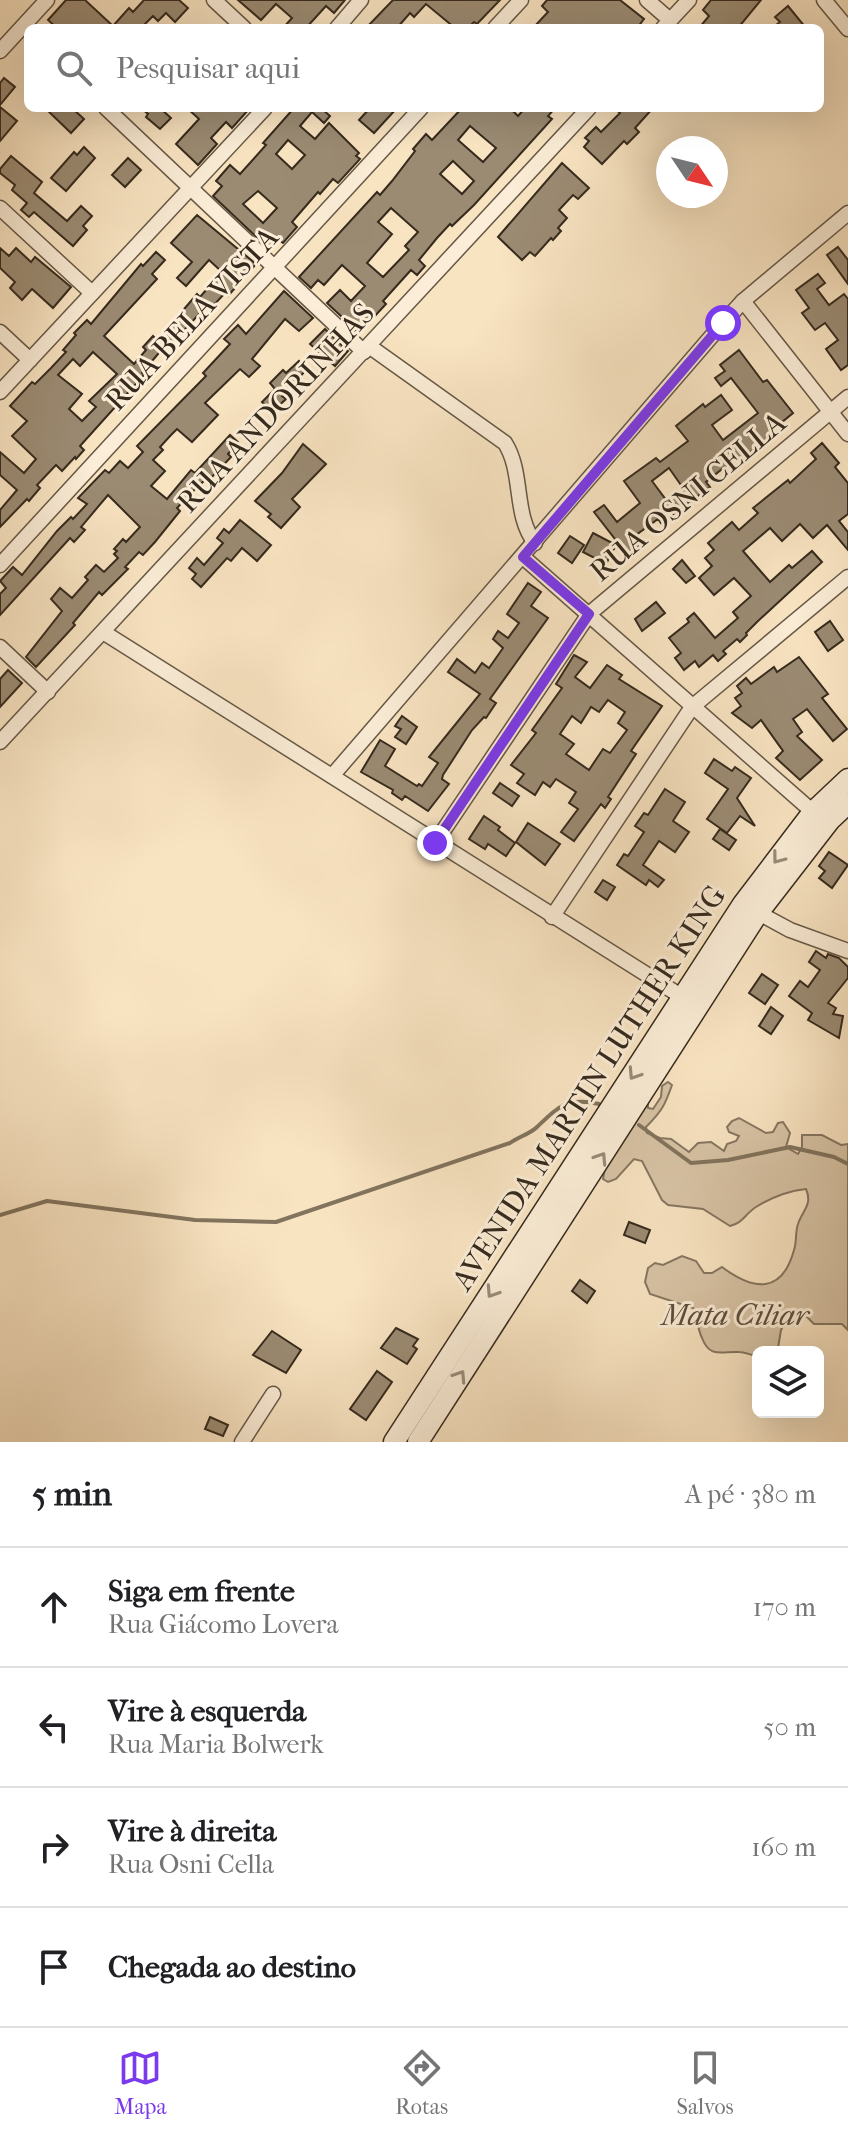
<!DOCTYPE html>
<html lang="pt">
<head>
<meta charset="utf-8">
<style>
	:root { --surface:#fff; --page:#f2f2f2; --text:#202124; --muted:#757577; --line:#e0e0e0; --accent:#7c3aed }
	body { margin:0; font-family:"IM FELL French Canon",serif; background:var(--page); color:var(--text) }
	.controls { position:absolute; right:24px; bottom:24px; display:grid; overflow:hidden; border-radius:12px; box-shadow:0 8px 32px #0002 }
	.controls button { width:72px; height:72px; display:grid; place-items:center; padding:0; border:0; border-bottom:2px solid var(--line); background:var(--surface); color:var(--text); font:40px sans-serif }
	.compass { position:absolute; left:656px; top:136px; width:72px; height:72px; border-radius:50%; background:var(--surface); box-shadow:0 8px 32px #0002; rotate:125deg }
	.stop { position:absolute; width:24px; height:24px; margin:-18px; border:6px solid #7c3aed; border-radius:50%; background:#fff }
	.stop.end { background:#7c3aed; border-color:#fff; box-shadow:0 2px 8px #0008 }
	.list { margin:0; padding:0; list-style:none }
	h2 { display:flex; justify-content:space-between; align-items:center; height:104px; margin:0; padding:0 32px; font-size:34px }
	h2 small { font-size:26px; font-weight:400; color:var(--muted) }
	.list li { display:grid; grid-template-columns:52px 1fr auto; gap:24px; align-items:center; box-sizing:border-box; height:120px; padding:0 32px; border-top:2px solid var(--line) }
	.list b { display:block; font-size:30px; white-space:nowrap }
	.list p { margin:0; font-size:26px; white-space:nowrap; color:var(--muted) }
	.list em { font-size:26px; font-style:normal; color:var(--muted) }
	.icon { flex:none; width:44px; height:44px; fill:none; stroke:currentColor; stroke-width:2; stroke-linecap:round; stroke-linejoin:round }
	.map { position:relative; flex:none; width:848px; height:1442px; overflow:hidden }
	.search { position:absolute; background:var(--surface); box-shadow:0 8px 32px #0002; left:24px; right:24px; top:24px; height:88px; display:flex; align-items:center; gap:20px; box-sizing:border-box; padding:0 28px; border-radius:12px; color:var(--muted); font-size:30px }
	.sheet { height:584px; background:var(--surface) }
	nav { display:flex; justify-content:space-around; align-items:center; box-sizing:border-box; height:112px; border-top:2px solid var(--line); background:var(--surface); font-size:22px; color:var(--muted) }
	nav a { display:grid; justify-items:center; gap:4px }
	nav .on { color:var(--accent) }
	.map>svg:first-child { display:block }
</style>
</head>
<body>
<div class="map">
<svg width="848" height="1442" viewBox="0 0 848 1442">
	<rect width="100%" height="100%" fill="#f9e4c2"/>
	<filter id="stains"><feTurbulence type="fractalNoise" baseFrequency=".0025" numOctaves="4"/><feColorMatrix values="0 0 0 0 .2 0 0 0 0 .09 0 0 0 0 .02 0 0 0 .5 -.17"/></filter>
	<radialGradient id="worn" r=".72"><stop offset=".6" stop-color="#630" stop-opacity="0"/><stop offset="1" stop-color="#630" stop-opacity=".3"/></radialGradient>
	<!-- green -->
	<path fill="#d8c4a6" stroke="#867762" stroke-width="2" d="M668,1082L672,1085C665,1105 662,1111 646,1127L647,1133L660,1138L671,1139L689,1152L698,1143L711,1142L724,1151L727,1144L736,1141L739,1136L729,1132L727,1127L732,1121L739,1118L766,1133L773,1132L778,1123L783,1122L790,1133L786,1147L798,1154L802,1147V1135H822L841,1145L848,1144V1330L842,1324H814L806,1316H788L781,1330L778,1348L773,1352H758V1357C752,1355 745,1352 739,1352C722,1351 710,1359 702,1338C697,1328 698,1318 693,1308L650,1294L645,1282L648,1268L655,1263L663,1265L682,1256L696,1261L704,1273H712L722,1267C754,1291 782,1294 794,1250C797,1242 795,1232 798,1224C802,1211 813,1205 806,1189C788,1191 772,1197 756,1207C745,1214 743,1223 730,1226L703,1209L668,1205L662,1200L642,1161L634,1159L616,1179L608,1182L603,1179C607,1148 629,1123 648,1101V1108L653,1109L661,1097L662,1086Z"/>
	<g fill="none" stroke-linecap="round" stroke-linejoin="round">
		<!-- stream -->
		<g stroke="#82745e" stroke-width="4">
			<polyline points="639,1125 691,1163 728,1160 790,1147 834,1157 848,1164"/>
			<path d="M0,1215L47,1201L195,1220L276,1222L510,1143C518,1137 530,1134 537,1127C559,1106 567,1097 599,1104"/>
		</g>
	</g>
	<!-- building -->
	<g fill="#9b8b73" stroke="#352a1d" stroke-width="2" fill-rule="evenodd">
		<polygon points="66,0 85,0 113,26 129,8 133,12 144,0 179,0 188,8 175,22 166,13 158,21 153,16 141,28 57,28 48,20"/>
		<polygon points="238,0 345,0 334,13 326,6 306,28 283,28 292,18 276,4 261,20"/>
		<polygon points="393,0 500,0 477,24 474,22 468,28 455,28 426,4 414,17 410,13 397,28 366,28"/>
		<polygon points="547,0 620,0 644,19 637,28 533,28 548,12 542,6"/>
		<polygon points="711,0 761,0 738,28 699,28 709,16 703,10"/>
		<polygon points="788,6 806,28 772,28 780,22 775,17"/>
		<polygon points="4,78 15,87 0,105 0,83"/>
		<polygon points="0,107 17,121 0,141"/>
		<polygon points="45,108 72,108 84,119 71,133"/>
		<polygon points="141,108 160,108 171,118 160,129 146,117 148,114"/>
		<polygon points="187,108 250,108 232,128 226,122 211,138 217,144 198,165 176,144 199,119"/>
		<path d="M294,108H321L330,116L324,123L312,112L300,126L315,139L329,123L359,153L356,156L360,159L338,183L333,179L320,194L318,192L292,222L297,227L283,243L279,240L270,250L213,196L222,186L216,181L230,165L240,174L266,145L263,143ZM288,140L305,155L292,169L276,154ZM258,191L277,208L263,223L243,204Z"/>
		<polygon points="370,108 397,108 374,133 359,120"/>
		<path d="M462,108H510L518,116L525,108H555L548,116L552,119L474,205L452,226L450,224L437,238L419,260L425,266L417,275L411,270L383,301L386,304L359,333L327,303L340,290L351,301L365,286L342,265L324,285L318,280L311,288L299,277L377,192L380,195L392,181L415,151L413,149L426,134L432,140ZM470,126L496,148L483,162L458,140ZM453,161L474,181L462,194L440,174ZM391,208L418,232L405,246L409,250L383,277L367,263L392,234L378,222Z"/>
		<polygon points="614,108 653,108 635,128 639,132 627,144 624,141 602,164 584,147 589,141 585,138 596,127 601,132 620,113"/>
		<polygon points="84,147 95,158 66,191 51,178 74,152 77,155"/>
		<polygon points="11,156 42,182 34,193 67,221 81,206 92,216 83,226 87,230 73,246 34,212 29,217 21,210 27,203 12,190 15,185 0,173 0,169"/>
		<polygon points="128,158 141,170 125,187 112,175"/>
		<polygon points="562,163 589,188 578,199 573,195 559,210 567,218 558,228 561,231 553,240 551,238 535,256 530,252 522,260 498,237"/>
		<path d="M197,215L256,264L228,296L225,293L212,307L208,304L171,345L168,342L142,373L144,375L80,446L84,450L76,459L75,457L62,471L56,465L37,485L40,488L29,501L27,499L0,527V510L17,490L0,475V452L24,473L36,459L12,436L27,421L10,406L32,382L35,384L51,368L66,352L63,350L76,335L74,333L87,320L91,324L141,264L143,266L156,252L165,260L152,274L157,279L104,336L134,364L146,350L143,347L153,336L157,340L160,337L197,294L200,297L222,272L209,260L186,286L177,278L192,262L171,243ZM93,352L117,374L89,401L96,407L82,421L69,409L82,394L58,375L73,359L80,366Z"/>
		<polygon points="838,247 848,260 848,284 827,255"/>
		<polygon points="0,248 9,256 16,248 31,262 35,257 71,287 53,308 32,289 22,300 10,288 15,282 0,268"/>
		<polygon points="818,274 825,283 817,289 829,305 844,294 848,299 848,365 841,370 826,349 838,340 825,323 815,330 802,313 809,308 796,290"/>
		<polygon points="284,291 313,318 299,331 285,319 252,359 260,366 249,377 240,369 205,403 218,415 192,442 177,429 171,435 160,447 163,450 153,460 165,471 151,486 167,499 191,470 195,473 230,435 238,442 228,454 231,457 207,482 205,480 191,493 177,508 180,511 155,542 143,555 139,552 125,567 128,569 102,595 99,592 73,623 75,625 36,667 26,657 62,611 51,599 60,588 72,598 88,580 85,577 96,565 104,572 118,558 114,554 117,551 114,549 123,539 126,542 140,527 108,495 81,527 85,530 74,542 70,538 0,615 0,594 6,588 0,581 13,567 22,575 57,531 71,517 73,519 87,504 78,498 105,470 109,473 120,461 128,468 143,452 137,446 206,376 203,373 230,344 224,339 238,325 246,334"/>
		<polygon points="325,329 348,351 335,366 310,344"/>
		<path d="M739,350L763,382L767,380L793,413L770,432L774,437L738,460L737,457L706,482L710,487L661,523L658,519L632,538L640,549L629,557L594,512L604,505L617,522L640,503L624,481L656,458L660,462L688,441L676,426L703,404L705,407L721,395L732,410L712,425L723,440L758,413L731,378L721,386L715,378L725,371L720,365ZM669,468L683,488L667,501L652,481Z"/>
		<polygon points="299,361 307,369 282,396 286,399 272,412 262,402 275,389 270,383 283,370 286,373"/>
		<polygon points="822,443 839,463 835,467 848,483 848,514 839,521 848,532 848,550 827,525 813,538 800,524 782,541 770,528 743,551 770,582 789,565 792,568 812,551 822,562 758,621 746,633 747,635 740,642 737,639 723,651 726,654 718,661 713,655 699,667 695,661 684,670 675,658 681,653 669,638 689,622 687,619 694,613 715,638 738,618 733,612 751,596 734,578 714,595 699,578 712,566 705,558 714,550 708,543 732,522 739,530 758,513 753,508 788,480 790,483 816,459 811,453"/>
		<polygon points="303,444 326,464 292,499 300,507 281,528 268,517 271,514 255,501 282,473"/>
		<polygon points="240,520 271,545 257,561 242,548 231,561 227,558 201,587 192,579 196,574 189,568 197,558 204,565 223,543 217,538 224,529 229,533"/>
		<polygon points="593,533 616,545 606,564 583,552"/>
		<polygon points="570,536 584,545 572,563 558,553"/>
		<polygon points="682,560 695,576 686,583 673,569"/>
		<polygon points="528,583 541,592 531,606 548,618 490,699 496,703 486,718 484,717 472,730 443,775 442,779 449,784 428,811 405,796 402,800 392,793 393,790 361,772 380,740 395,749 385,766 417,786 419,784 422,786 438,763 429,757 480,694 448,672 457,659 475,673 482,663 489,668 503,648 493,639 498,631 508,638 519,623 507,614"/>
		<polygon points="656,602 665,613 642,631 635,619"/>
		<polygon points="830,621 843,640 828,651 815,632"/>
		<path d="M574,655L587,662L575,677L590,688L607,665L622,675L619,679L662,706L631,751L636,754L608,797L611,799L605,808L601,804L574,841L561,832L578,809L569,803L576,792L556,779L550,787L543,782L535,795L517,783L524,774L511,765L536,733L532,730L562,688L556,684ZM608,700L625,712L618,723L627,730L610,753L603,749L589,770L566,754L574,744L560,734L572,716L581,723L591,707L599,712Z"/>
		<polygon points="799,657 828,694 822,698 847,729 833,741 807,709 793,719 802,732 797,736 822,760 800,780 776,758 783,751 761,720 752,728 732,713 741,706 735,698 742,693 737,686 746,678 751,684 774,667 777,672"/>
		<polygon points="8,670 22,683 0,707 0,679"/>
		<polygon points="402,716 417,727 406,744 395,737 401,729 395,726"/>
		<polygon points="714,759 732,771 735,767 751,778 737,798 755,826 740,816 727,833 707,819 728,789 705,773"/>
		<polygon points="500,783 519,796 512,806 493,793"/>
		<polygon points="665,789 685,802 673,821 689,832 675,852 659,841 643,865 664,880 658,887 649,880 646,885 617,865 624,854 628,856 644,832 635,826 644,813 648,815"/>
		<polygon points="484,816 500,827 498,830 515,843 506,856 488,844 485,849 469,839"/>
		<polygon points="528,823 560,844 545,865 516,842"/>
		<polygon points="720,829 736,840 729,850 713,839"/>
		<polygon points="829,852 848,865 832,888 819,878 825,871 819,866"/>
		<polygon points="603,880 615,887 607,900 595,892"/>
		<polygon points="816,951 826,958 828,954 839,958 848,967 848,978 828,1003 836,1008 833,1014 843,1016 839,1038 808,1020 812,1013 789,996 800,981 808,987 820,970 809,962"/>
		<polygon points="762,974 778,985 765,1004 749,993"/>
		<polygon points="771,1007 783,1016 771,1034 759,1026"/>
		<polygon points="629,1222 650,1230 645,1243 624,1235"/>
		<polygon points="580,1280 595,1291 587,1303 572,1291"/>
		<polygon points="396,1328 418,1339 413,1346 417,1349 407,1364 381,1348"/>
		<polygon points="272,1331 301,1350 286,1373 253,1355"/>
		<polygon points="377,1371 392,1382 366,1420 350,1409"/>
		<polygon points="210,1417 228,1425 223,1436 205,1429"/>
	</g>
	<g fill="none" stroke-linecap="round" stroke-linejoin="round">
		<defs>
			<g id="street">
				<polyline points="214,0 244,28"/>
				<polyline points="647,0 670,20"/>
				<polyline points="824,0 848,29"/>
				<polyline points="337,28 361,0"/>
				<polyline points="495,28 521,0"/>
				<polyline points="663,28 689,0"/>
				<polyline points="0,51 47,0"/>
				<polyline points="106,108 364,352"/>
				<polyline points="0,208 92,293"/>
				<polyline points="743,301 848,434"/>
				<polyline points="0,332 30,360"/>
				<path d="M369,346L505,443C524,473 513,515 535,543"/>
				<polyline points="0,392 265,108"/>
				<polyline points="523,557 813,812"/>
				<polyline points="0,565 421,108"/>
				<polyline points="103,632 684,998"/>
				<polyline points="0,647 48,692"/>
				<polyline points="0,742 589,108"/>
				<polyline points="332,776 723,323 743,301 848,213"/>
				<polyline points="435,843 589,614 848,397"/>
				<polyline points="753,910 790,930 848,951"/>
				<polyline points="552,917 692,707 848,577"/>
				<polyline points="242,1442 273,1394"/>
			</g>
			<g id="secondary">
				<polyline points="394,1442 743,904 813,812 848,779"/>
				<polyline points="418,1442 758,913 830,820 848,803"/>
			</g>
		</defs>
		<!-- street casing -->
		<use href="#street" stroke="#665846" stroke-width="17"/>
		<!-- secondary casing -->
		<use href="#secondary" stroke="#352a1d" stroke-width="23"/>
		<!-- street -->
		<use href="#street" stroke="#fbedd7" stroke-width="14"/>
		<!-- secondary -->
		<use href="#secondary" stroke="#fbedd7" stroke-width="20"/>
	</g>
	<!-- one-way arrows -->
	<defs><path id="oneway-chevron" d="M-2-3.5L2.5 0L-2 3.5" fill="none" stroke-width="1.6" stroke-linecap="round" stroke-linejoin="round" transform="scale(2)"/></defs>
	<g stroke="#988c7a">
		<use href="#oneway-chevron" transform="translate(778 858) rotate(127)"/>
		<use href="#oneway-chevron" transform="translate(634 1074) rotate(123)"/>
		<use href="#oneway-chevron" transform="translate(601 1158) rotate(-57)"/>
		<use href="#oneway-chevron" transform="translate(492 1292) rotate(123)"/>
		<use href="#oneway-chevron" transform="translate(460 1376) rotate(-57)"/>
	</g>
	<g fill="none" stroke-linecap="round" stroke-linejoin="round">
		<!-- route -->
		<polyline stroke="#7c3aed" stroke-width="10" points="435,843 589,614 523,557 723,323"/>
	</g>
	<g text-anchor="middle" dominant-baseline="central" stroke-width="6" stroke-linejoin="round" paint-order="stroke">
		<!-- street labels -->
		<g font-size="30" fill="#352a1d" stroke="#fbedd7">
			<text transform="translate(192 319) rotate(-47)">RUA BELA VISTA</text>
			<text transform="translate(276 408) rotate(-47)">RUA ANDORINHAS</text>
			<text transform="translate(688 497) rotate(-40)">RUA OSNI CELLA</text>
			<text transform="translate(589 1088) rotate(-57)">AVENIDA MARTIN LUTHER KING</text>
		</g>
		<!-- park labels -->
		<g font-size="30" font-style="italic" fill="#5e503f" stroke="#fbedd7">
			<text x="735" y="1315">Mata Ciliar</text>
		</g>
	</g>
	<rect width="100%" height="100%" filter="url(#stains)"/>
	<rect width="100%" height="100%" fill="url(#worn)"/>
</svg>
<div class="controls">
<button><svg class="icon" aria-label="layers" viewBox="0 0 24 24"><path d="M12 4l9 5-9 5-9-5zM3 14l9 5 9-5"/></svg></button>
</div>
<svg class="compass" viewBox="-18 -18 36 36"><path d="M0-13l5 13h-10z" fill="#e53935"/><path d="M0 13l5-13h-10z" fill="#757577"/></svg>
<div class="stop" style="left:723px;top:323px"></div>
<div class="stop end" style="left:435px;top:843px"></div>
<div class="search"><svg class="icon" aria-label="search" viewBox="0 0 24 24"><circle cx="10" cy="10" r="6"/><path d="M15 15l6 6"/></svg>Pesquisar aqui</div>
</div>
<section class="sheet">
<h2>5 min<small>A pé · 380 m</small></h2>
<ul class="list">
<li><svg class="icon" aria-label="ahead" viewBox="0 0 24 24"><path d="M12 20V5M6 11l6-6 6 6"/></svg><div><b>Siga em frente</b><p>Rua Giácomo Lovera</p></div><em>170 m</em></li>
<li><svg class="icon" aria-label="left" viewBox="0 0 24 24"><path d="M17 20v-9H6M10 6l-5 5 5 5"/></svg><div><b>Vire à esquerda</b><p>Rua Maria Bolwerk</p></div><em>50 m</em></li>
<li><svg class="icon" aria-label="right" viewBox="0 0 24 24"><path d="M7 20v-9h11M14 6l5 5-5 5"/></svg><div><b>Vire à direita</b><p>Rua Osni Cella</p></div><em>160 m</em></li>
<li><svg class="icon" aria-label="arrive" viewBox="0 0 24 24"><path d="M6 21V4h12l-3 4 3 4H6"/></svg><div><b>Chegada ao destino</b></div></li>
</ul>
</section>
<nav>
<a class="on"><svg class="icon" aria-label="map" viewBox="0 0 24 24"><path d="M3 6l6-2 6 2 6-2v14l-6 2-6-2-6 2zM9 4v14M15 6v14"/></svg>Mapa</a>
<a><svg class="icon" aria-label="directions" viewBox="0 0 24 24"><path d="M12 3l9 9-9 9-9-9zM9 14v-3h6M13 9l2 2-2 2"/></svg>Rotas</a>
<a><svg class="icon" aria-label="saved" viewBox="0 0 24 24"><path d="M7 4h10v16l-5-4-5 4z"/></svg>Salvos</a>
</nav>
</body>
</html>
